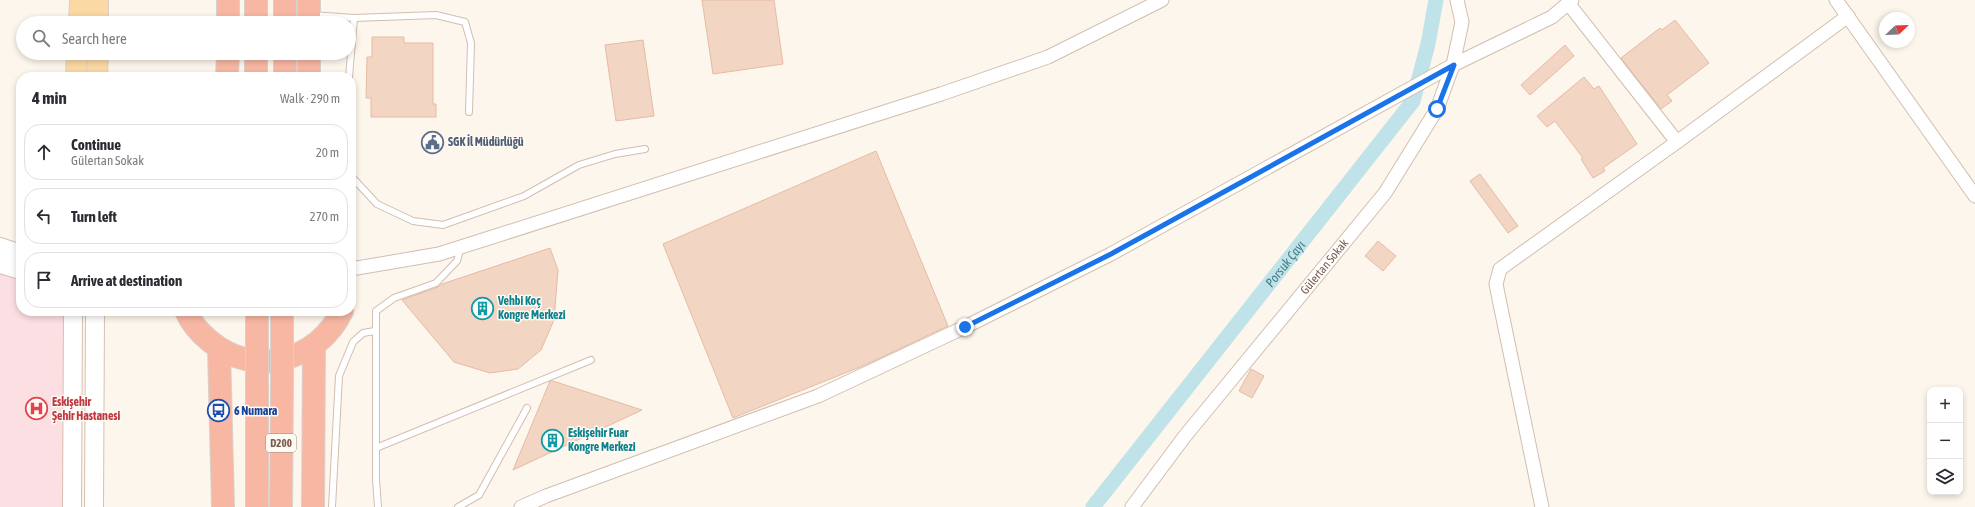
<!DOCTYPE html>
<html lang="en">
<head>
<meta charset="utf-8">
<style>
	:root { --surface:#fff; --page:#f7f7f7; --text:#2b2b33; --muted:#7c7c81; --line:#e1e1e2 }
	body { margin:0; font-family:"Asap Condensed",sans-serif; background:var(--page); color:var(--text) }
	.controls { position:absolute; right:12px; bottom:12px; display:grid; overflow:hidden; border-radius:8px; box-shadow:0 2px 6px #0003 }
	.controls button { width:36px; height:36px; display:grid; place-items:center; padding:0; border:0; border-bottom:1px solid var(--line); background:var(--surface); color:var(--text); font:20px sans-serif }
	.compass { position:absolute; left:1879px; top:12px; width:36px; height:36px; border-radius:50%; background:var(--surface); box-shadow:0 2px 6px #0003; rotate:67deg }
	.stop { position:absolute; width:12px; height:12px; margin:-9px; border:3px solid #1a73e8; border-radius:50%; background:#fff }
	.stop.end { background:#1a73e8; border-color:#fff; box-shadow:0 1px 4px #0008 }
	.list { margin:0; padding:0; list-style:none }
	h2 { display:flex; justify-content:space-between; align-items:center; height:52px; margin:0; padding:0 16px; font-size:17px }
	h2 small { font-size:13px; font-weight:400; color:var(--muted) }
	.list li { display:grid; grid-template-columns:26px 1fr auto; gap:12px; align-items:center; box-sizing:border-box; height:56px; margin:0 8px 8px; padding:0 8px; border:1px solid var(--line); border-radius:16px }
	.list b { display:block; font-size:15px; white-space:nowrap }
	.list p { margin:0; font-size:13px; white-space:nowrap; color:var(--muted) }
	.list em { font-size:13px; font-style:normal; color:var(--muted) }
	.icon { flex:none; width:22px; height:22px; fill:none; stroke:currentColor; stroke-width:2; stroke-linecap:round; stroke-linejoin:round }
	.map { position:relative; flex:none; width:1975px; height:507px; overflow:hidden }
	.search { position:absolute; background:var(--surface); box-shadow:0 2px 6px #0003; left:16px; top:16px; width:340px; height:44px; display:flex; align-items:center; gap:10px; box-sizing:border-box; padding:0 14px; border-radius:22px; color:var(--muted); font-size:15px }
	.panel { position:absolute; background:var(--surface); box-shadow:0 2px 6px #0003; left:16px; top:72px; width:340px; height:244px; border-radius:16px }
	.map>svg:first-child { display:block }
</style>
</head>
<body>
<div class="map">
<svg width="1975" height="507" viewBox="0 0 1975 507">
	<rect width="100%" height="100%" fill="#fdf6ec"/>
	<!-- medical -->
	<polygon fill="#fbdfe3" points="21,244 21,311 77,311 72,507 0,507 0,248"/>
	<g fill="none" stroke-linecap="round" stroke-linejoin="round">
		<!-- canal -->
		<path stroke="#bfe3e8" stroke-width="15" id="s1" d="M1093,507L1413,101L1428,44L1436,0"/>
	</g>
	<!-- building -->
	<g fill="#f3d5c3" stroke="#e6bba3">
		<polygon points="702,0 774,0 783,64 713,74"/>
		<polygon points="1675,20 1709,63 1667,95 1672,101 1661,109 1621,58 1660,28 1662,30"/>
		<polygon points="372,37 404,37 404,43 433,43 433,104 436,104 436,117 371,117 371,98 366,98 367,57 372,57"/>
		<polygon points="643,40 654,116 616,121 605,45"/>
		<polygon points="1565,45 1574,56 1530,95 1521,85"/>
		<polygon points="1584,77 1594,89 1599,86 1637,144 1603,168 1605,171 1593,178 1581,159 1583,158 1555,121 1547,127 1537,116"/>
		<polygon points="876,151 948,326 865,365 733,418 663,244"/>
		<polygon points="1480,174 1518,226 1508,233 1470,181"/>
		<polygon points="1378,241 1396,256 1383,271 1365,256"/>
		<polygon points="550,248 558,270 554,320 541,350 518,369 490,373 454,362 402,300 438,287 442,284"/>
		<polygon points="1251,369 1264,376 1252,398 1239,391"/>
		<polygon points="550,381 553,381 642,410 513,470"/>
	</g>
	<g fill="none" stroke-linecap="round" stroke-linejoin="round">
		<defs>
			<g id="lane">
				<polyline points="312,15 354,18 436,15 465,22 471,43 469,112"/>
				<polyline points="349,77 354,18"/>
				<polyline points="351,176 377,204 413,221 443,225 524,196 579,165 615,154 645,149"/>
				<polyline points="376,448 591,360"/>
				<polyline points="332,507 339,376 353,342 363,333 375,331"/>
				<polyline points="378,507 376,479 376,311 394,298 436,283 457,261 461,247"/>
				<polyline points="458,507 479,495 527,408"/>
			</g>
			<g id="street">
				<polyline points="1836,0 1975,196"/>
				<polyline points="1677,142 1848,16"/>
				<polyline points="351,269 439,254 941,94 1048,57 1162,0"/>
				<polyline points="521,507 546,496 818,396 965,327 1111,254 1453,65 1552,17 1572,0"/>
				<path id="s2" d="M1132,507L1185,436L1385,193L1437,109L1453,65L1462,22L1457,0"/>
				<polyline points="1542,507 1499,299 1496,284 1500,269 1677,142 1568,3"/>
			</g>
			<g id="secondary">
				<polyline points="0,247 21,254"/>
				<polyline points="0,264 21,270"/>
				<polyline points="72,507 73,311"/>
				<polyline points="94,507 95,311"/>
			</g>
			<g id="primary">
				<polyline points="79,23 80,0"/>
				<polyline points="98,23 98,0"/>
				<polyline points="76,77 77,53"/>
				<polyline points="97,77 98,53"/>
			</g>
			<g id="highway">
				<polyline points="256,0 256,23"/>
				<polyline points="285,0 285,23"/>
				<polyline points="228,23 228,0"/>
				<polyline points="309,23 309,0"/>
				<polyline points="256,53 256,77"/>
				<polyline points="285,53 285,77"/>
				<polyline points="227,77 228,53"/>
				<polyline points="309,77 309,53"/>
				<path d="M186,311C191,323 201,334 211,342C255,378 318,361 342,311"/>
				<polyline points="219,349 223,507"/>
				<polyline points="257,507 257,392"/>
				<polyline points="281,507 282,380"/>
				<polyline points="313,507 314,346"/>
			</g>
		</defs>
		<!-- lane casing -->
		<use href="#lane" stroke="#d1beb0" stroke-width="8"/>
		<!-- street casing -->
		<use href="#street" stroke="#d1beb0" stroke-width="15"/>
		<!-- secondary casing -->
		<use href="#secondary" stroke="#d6c0b0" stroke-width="20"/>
		<!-- primary casing -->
		<use href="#primary" stroke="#dad1cd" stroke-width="22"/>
		<!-- highway casing -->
		<use href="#highway" stroke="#dad1cd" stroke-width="24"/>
		<!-- lane -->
		<use href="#lane" stroke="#fff" stroke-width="6"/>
		<!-- street -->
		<use href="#street" stroke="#fff" stroke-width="13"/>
		<!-- secondary -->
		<use href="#secondary" stroke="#fff" stroke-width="18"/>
		<!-- primary -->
		<use href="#primary" stroke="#fbd9a5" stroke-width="20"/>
		<!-- highway -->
		<use href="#highway" stroke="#f7b7a3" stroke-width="22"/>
		<defs>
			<g id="highway-bridge">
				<polyline points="257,311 257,392"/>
				<polyline points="282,380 282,311"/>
			</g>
		</defs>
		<!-- highway-bridge casing -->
		<use href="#highway-bridge" stroke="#dad1cd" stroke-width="24" stroke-linecap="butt"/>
		<!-- highway-bridge -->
		<use href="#highway-bridge" stroke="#f7b7a3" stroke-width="22"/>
	</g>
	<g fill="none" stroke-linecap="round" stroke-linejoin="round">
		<!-- route -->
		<polyline stroke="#1a73e8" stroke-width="5" points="965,327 1111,254 1454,65 1437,109"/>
	</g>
	<!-- icons -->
	<defs>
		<symbol id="civic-ring" viewBox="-11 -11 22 22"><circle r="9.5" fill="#fffaf3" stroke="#5c6f8a" stroke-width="1.5"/><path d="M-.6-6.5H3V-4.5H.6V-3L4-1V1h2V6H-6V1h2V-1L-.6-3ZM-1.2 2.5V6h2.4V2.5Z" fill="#5c6f8a"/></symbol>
		<symbol id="building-ring" viewBox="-11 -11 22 22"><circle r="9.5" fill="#fffaf3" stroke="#0f9aa8" stroke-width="1.5"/><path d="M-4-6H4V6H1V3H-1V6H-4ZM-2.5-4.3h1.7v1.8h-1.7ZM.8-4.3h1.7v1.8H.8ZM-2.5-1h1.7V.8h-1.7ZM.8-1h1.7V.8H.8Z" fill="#0f9aa8"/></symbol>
		<symbol id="hospital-ring" viewBox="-11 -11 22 22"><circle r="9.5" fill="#fffaf3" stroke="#e0444e" stroke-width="1.5"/><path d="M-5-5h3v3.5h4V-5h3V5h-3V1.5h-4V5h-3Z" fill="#e0444e"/></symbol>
		<symbol id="bus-ring" viewBox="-11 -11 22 22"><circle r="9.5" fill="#fffaf3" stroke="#1a4fb4" stroke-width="1.5"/><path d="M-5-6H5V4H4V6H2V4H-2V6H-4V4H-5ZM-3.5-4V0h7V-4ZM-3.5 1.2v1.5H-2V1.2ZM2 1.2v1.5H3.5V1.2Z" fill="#1a4fb4"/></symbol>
	</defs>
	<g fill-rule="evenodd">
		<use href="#civic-ring" x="420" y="130" width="25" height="25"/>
		<use href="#building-ring" x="470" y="296" width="25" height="25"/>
		<use href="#hospital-ring" x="24" y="396" width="25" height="25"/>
		<use href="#bus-ring" x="206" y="398" width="25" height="25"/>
		<use href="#building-ring" x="540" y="428" width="25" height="25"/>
	</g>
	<g text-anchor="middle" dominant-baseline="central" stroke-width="3" stroke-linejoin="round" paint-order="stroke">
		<!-- shield labels -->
		<rect fill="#fffaf3" stroke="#a28b7f" stroke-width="1" x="266" y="434" width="30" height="18" rx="3"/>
		<g font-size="11" font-weight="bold" fill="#7a5c4d">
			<text x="281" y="443">D200</text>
		</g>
		<!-- service labels -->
		<g font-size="12" font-weight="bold" fill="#4e5e75" stroke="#fffaf3" text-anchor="start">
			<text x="448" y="142">SGK İl Müdürlüğü</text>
		</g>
		<!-- street labels -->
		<g font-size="12" fill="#7a5c4d" stroke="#fffaf3">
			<text stroke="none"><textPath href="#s2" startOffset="308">Gülertan Sokak</textPath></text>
		</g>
		<!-- culture labels -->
		<g font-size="12" font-weight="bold" fill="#0d838f" stroke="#fffaf3" text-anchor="start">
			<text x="498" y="301">Vehbi Koç<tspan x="498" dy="14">Kongre Merkezi</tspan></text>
			<text x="568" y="433">Eskişehir Fuar<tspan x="568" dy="14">Kongre Merkezi</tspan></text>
		</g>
		<!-- health labels -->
		<g font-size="12" font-weight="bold" fill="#be3a42" stroke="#fffaf3" text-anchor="start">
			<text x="52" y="402">Eskişehir<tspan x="52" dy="14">Şehir Hastanesi</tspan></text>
		</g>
		<!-- transit labels -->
		<g font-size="12" font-weight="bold" fill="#164399" stroke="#fffaf3" text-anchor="start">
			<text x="234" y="411">6 Numara</text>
		</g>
		<!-- water labels -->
		<g font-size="13" font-style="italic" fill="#437c86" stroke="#fffaf3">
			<text stroke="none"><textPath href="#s1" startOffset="310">Porsuk Çayı</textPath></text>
		</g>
	</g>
</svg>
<div class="controls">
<button>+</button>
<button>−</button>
<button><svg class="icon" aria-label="layers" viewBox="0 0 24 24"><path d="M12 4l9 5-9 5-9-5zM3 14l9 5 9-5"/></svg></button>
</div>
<svg class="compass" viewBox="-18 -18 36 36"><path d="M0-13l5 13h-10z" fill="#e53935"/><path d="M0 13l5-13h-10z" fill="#7c7c81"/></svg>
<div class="stop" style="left:1437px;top:109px"></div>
<div class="stop end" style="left:965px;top:327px"></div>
<div class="search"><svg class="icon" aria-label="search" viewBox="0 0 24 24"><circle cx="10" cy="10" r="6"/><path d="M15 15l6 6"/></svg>Search here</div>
<section class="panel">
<h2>4 min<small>Walk · 290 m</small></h2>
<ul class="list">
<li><svg class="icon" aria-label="ahead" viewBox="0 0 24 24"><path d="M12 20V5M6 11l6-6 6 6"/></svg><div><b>Continue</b><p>Gülertan Sokak</p></div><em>20 m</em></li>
<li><svg class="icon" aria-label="left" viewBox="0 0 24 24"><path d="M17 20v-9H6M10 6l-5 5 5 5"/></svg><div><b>Turn left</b></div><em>270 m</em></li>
<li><svg class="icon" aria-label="arrive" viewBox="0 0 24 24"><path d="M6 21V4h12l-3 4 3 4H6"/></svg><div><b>Arrive at destination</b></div></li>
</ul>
</section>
</div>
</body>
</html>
